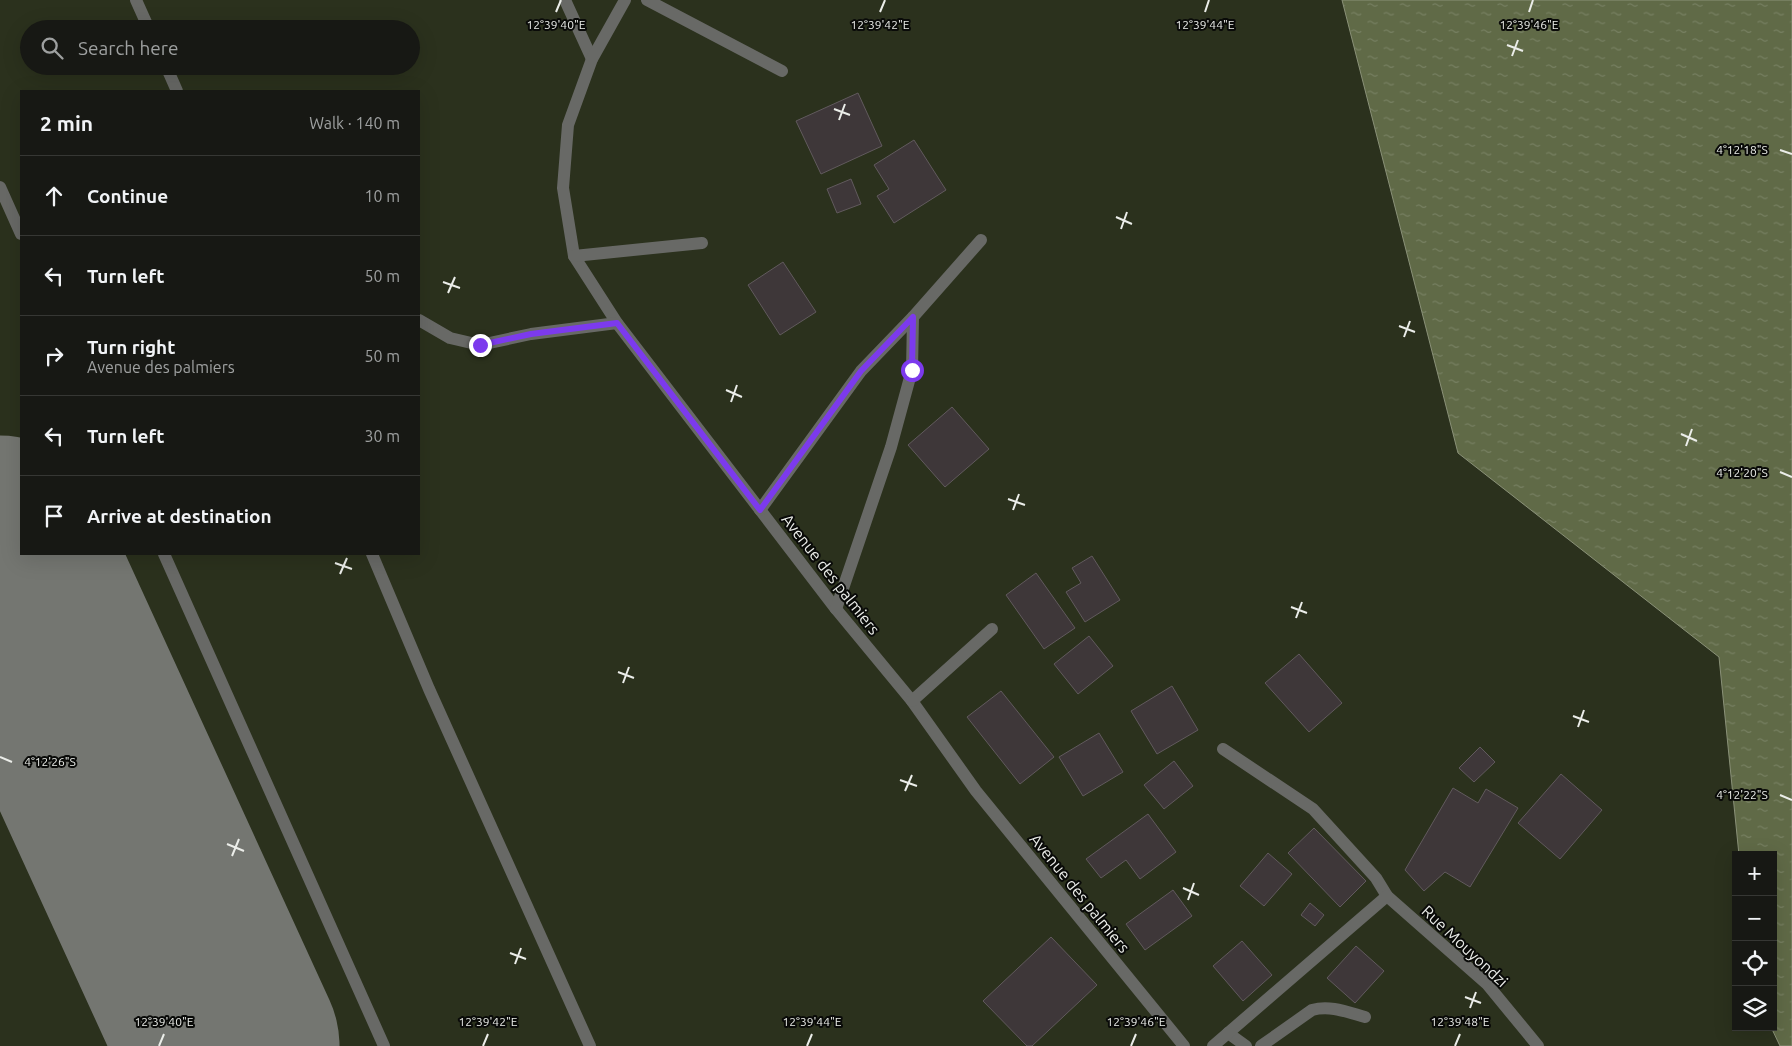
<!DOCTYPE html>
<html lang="en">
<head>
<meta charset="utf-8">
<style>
	:root { --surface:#171814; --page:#242522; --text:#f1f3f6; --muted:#9ea0a0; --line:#363734 }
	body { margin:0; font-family:Ubuntu,sans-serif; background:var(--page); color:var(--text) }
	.controls { position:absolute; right:15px; bottom:15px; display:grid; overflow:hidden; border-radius:0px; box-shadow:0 5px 20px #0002 }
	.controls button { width:45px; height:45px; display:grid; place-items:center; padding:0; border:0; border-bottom:1px solid var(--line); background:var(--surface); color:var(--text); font:25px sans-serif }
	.stop { position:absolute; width:15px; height:15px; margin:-11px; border:4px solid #7c3aed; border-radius:50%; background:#fff }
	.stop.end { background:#7c3aed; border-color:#fff; box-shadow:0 1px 5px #0008 }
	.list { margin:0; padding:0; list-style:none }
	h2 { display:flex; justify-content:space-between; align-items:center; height:65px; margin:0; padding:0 20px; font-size:21px }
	h2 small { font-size:16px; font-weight:400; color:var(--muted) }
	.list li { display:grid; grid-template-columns:32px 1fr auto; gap:15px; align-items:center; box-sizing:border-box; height:80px; padding:0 20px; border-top:1px solid var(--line) }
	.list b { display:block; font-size:19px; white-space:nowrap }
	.list p { margin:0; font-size:16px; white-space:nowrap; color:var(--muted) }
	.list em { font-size:16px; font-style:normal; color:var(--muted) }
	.icon { flex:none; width:28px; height:28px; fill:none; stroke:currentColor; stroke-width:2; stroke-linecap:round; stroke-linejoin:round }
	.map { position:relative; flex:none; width:1792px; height:1046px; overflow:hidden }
	.search { position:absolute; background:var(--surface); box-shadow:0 5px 20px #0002; left:20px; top:20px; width:400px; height:55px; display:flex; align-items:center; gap:12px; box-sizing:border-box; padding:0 18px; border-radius:28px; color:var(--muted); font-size:19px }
	.panel { position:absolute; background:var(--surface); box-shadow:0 5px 20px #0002; left:20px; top:90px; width:400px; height:465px; border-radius:0px }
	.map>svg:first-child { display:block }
</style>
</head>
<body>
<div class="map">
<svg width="1792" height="1046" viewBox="0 0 1792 1046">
	<defs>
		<pattern id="water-ripples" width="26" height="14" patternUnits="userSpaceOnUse" patternTransform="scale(1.25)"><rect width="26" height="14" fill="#606a47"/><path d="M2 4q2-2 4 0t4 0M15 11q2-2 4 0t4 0" fill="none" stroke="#778062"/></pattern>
	</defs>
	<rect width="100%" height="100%" fill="#1f201b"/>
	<!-- grass -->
	<path fill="#2b311d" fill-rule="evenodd" d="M0,0H1792V1046H0ZM29,29H411V66H29ZM21,91H419V554H21ZM1736,855H1773V1027H1736Z"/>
	<!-- water -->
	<polygon fill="url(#water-ripples)" stroke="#8a9178" points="1342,0 1792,0 1792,1046 1780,1046 1771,1027 1773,1027 1773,855 1739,855 1719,657 1458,453"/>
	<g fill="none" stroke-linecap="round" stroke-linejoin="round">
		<!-- runway -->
		<polyline stroke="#747671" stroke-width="221" points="0,546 229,1046"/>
	</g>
	<!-- building -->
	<g fill="#3e3739" stroke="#615a5d">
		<polygon points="858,93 882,146 821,174 796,121"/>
		<polygon points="914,140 946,190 894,223 877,196 889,189 874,165"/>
		<polygon points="851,179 861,204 837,213 827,189"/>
		<polygon points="783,262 816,312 780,335 748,285"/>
		<polygon points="952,407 989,449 945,487 908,445"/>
		<polygon points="1092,556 1120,600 1085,622 1066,592 1081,583 1072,568"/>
		<polygon points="1036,573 1075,628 1044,649 1006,595"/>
		<polygon points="1089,636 1113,666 1078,694 1054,664"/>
		<polygon points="1299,654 1342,703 1309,732 1265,683"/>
		<polygon points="1172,686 1198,730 1157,754 1131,711"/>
		<polygon points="1001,691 1054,757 1020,784 967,717"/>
		<polygon points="1099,733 1123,772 1083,796 1059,757"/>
		<polygon points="1480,747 1495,762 1474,782 1459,768"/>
		<polygon points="1174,761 1193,786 1164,809 1144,785"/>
		<polygon points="1561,774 1602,810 1560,859 1518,823"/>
		<polygon points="1453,788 1478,803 1486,789 1518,808 1470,887 1445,872 1424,891 1405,870"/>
		<polygon points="1148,814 1176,852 1140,879 1126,860 1101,878 1086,859"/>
		<polygon points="1314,828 1366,881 1340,907 1288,853"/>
		<polygon points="1268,853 1292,874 1264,906 1240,886"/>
		<polygon points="1173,890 1192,916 1145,950 1126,924"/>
		<polygon points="1310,903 1324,915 1315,926 1301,915"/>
		<polygon points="1051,937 1097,985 1032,1046 1027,1046 983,1001"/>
		<polygon points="1242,941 1272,975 1243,1001 1213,966"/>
		<polygon points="1356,946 1384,971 1355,1003 1327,978"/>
	</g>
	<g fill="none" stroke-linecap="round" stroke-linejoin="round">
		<!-- minor -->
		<g stroke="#686966" stroke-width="12">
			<polyline points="136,0 149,29"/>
			<polyline points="565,0 592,59"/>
			<polyline points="625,0 592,59 568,125 563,188 574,256 617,323 836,609 912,701 976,791 1184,1046"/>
			<polyline points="647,0 782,71"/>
			<polyline points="166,66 177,91"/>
			<polyline points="0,187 21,234"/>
			<polyline points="574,256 702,243"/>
			<polyline points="419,320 450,338 480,345 531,334 617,323"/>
			<polyline points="760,510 861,371 913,317 981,240"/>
			<polyline points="164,554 384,1046"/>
			<polyline points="372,554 429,689 590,1046"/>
			<polyline points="836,609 891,447 912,370 913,317"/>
			<polyline points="912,701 992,629"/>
			<polyline points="1223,749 1313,809 1376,878 1387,896 1487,984 1538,1046"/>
			<polyline points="1228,1033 1246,1046"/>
			<polyline points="1213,1046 1387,896"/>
			<path d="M1261,1046L1312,1010C1330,1005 1347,1012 1365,1017"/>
		</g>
	</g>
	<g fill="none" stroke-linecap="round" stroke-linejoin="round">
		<!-- route -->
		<polyline stroke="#7c3aed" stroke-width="6" points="480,345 531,334 617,323 760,510 861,371 913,317 912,370"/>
	</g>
	<!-- ticks -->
	<path fill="none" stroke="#ebede9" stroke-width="2" d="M556,12L561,0M880,12L885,0M1205,12L1209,0M1529,12L1533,0M1507,45L1523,51M1512,56L1518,40M834,109L850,115M839,120L845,104M1780,150L1792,154M1116,217L1132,224M1121,229L1127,212M443,282L460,288M448,293L455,277M1399,326L1415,332M1404,337L1410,321M726,390L742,397M731,402L737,385M1681,434L1697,441M1686,446L1692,429M1780,472L1792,477M1008,499L1025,505M1013,510L1019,494M335,563L352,569M340,574L347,558M1291,607L1307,613M1296,618L1302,602M618,672L634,678M623,683L629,667M1573,716L1589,722M1578,727L1584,710M0,757L12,762M900,780L917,786M905,791L912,775M1780,795L1792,800M227,844L244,851M232,856L239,839M1183,888L1199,895M1188,900L1194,883M510,953L526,959M515,964L521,948M1465,997L1481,1003M1470,1008L1476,992M159,1046L164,1034M483,1046L488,1034M807,1046L812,1034M1131,1046L1136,1034M1455,1046L1460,1034"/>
	<g text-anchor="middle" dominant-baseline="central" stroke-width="4" stroke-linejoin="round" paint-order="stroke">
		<!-- street labels -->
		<g font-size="16" fill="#ebede9" stroke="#090a08">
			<text transform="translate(831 574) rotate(52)">Avenue des palmiers</text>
			<text transform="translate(1080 893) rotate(51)">Avenue des palmiers</text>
			<text transform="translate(1465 946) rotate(43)">Rue Mouyondzi</text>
		</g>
	</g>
	<g font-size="12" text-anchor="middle" fill="#ebede9" stroke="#090a08" stroke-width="4" stroke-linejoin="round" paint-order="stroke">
		<text x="556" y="29">12°39'40"E</text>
		<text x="880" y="29">12°39'42"E</text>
		<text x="1205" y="29">12°39'44"E</text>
		<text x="1529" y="29">12°39'46"E</text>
		<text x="1742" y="154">4°12'18"S</text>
		<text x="1742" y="477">4°12'20"S</text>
		<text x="50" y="766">4°12'26"S</text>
		<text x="1742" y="799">4°12'22"S</text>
		<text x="164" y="1026">12°39'40"E</text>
		<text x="488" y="1026">12°39'42"E</text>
		<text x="812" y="1026">12°39'44"E</text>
		<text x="1136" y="1026">12°39'46"E</text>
		<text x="1460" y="1026">12°39'48"E</text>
	</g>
</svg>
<div class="controls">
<button>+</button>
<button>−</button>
<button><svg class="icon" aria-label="locate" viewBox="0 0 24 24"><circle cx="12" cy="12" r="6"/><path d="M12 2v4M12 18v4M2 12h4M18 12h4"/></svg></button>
<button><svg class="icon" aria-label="layers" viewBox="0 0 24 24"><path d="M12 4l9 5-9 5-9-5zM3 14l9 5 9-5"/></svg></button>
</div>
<div class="stop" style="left:912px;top:370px"></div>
<div class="stop end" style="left:480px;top:345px"></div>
<div class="search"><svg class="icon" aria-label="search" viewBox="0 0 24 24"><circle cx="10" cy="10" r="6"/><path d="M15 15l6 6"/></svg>Search here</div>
<section class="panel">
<h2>2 min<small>Walk · 140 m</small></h2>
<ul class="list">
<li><svg class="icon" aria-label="ahead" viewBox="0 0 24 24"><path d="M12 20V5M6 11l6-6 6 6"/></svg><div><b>Continue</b></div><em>10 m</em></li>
<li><svg class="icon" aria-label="left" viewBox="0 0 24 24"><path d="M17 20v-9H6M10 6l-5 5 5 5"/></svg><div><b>Turn left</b></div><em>50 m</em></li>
<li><svg class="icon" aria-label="right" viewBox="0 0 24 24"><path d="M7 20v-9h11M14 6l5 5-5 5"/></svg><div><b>Turn right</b><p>Avenue des palmiers</p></div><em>50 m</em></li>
<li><svg class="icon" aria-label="left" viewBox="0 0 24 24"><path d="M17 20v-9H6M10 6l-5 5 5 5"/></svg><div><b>Turn left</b></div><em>30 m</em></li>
<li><svg class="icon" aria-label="arrive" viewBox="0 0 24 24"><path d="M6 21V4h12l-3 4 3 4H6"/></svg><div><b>Arrive at destination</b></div></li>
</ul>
</section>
</div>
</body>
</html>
